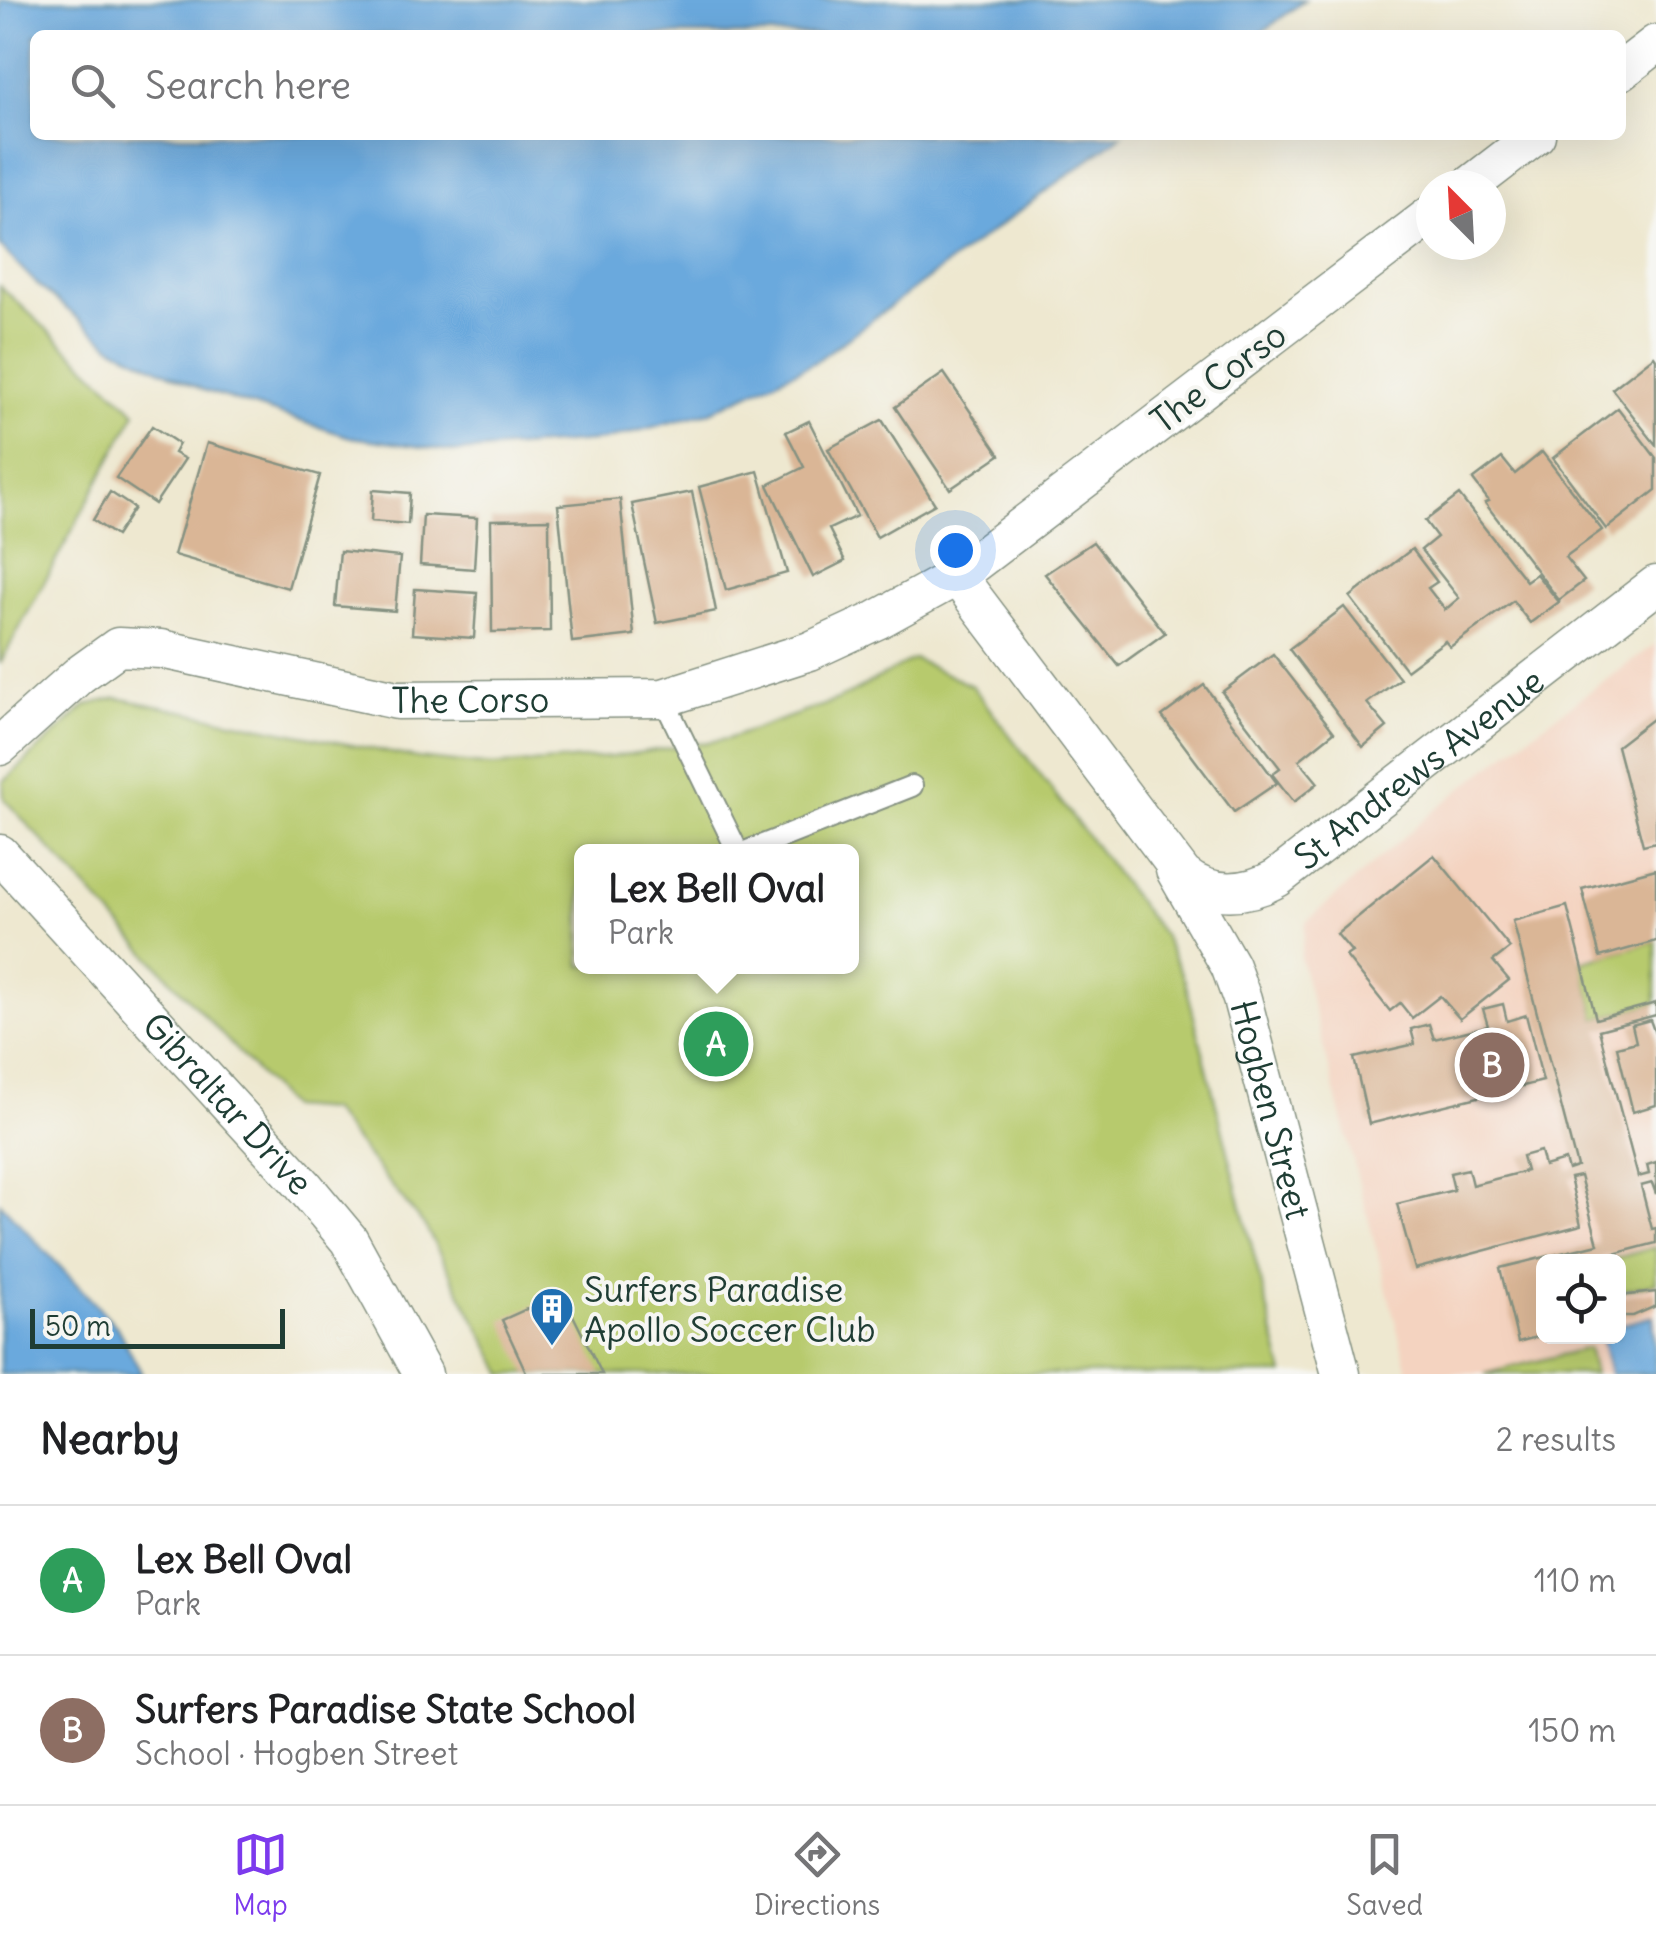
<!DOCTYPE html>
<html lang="en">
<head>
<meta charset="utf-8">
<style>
	:root { --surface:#fff; --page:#f6f6f6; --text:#202124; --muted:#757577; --line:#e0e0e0; --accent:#7c3aed }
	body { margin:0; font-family:Delius,sans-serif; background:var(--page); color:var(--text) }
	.controls { position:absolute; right:30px; bottom:30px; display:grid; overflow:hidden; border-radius:15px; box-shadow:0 10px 40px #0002 }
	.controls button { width:90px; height:90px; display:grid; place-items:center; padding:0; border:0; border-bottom:2px solid var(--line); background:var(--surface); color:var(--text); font:50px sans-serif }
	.compass { position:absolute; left:1416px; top:170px; width:90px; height:90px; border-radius:50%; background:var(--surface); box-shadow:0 10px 40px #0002; rotate:336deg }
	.scale { position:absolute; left:30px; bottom:25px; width:255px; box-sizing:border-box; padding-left:10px; border:5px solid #1f3d34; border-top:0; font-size:28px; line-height:35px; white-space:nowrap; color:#1f3d34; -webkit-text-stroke:8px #f6f6f2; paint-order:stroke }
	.you { position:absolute; left:955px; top:550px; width:35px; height:35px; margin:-25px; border:8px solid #fff; border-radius:50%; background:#1a73e8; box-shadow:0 0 0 15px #1a73e833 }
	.badge { display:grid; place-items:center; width:65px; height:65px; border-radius:50%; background:var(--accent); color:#fff; font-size:32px; font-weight:700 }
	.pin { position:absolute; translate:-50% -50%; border:5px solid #fff; box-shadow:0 2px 10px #0006 }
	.popup { position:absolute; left:574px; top:844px; width:285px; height:130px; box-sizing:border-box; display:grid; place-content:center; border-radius:15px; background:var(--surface); filter:drop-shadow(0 2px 8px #0005); font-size:32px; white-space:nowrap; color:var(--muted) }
	.popup b { font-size:38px; color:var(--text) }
	.popup::after { content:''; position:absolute; left:50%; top:100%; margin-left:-20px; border:20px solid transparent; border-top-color:var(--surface) }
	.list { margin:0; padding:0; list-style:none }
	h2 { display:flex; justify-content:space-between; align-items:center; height:130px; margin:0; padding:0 40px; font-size:42px }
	h2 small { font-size:32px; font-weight:400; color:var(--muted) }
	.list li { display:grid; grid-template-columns:65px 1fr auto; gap:30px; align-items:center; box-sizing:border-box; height:150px; padding:0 40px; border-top:2px solid var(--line) }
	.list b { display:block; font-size:38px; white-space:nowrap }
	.list p { margin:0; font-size:32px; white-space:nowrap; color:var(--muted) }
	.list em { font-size:32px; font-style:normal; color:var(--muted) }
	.icon { flex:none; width:55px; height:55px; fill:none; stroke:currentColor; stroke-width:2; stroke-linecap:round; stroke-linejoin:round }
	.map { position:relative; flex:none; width:1656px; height:1374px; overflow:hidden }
	.search { position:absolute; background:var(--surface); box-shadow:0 10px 40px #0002; left:30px; right:30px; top:30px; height:110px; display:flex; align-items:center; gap:25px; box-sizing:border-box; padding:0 35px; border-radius:15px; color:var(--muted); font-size:38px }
	.sheet { height:430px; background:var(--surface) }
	nav { display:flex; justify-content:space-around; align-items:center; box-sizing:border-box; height:140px; border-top:2px solid var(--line); background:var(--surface); font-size:28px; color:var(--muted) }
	nav a { display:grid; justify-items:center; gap:5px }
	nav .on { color:var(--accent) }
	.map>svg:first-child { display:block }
</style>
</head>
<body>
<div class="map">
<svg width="1656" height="1374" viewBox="0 0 1656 1374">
	<rect width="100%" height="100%" fill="#f6f6f2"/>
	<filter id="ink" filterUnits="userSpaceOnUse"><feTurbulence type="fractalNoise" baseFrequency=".01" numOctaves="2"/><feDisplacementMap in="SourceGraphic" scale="20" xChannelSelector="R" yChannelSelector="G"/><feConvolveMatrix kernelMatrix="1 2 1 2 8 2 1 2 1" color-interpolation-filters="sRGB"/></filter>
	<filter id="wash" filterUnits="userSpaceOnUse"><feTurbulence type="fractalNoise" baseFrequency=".0048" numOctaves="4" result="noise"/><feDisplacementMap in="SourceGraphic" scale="40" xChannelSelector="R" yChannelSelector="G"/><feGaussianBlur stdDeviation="2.25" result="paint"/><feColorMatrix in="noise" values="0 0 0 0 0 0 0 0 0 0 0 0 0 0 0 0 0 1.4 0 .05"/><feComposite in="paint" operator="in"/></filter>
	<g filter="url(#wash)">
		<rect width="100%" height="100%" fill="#eee8d0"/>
		<!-- built -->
		<path fill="#f4d3c0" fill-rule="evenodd" d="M1656,644V1374H1409L1300,958L1306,922L1436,809L1543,725ZM1544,1262H1618V1336H1544Z"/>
		<!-- green -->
		<g fill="#b7ca6d" stroke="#6b8450" stroke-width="2.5" fill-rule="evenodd">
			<polygon points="0,286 136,412 0,664"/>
			<path d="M914,659L972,686L1163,935L1185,981L1284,1374H504L426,1228L330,1110L289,1107L4,799L3,782L87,705L117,698L417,758L492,766L611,757L727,739L838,700ZM581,852H851V966H581Z"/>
			<polygon points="1656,941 1656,1003 1596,1019 1581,962"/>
			<polygon points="1656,1247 1656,1283 1621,1291 1618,1262 1613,1259"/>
			<polygon points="1588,1348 1594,1374 1485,1374"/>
		</g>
		<!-- water -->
		<g fill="#6ba9dd" stroke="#457388" stroke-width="2.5">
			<polygon points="0,0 1305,0 1258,35 35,35 35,135 1122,135 815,362 709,412 604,440 458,452 350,437 203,390 113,347 39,286 0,246"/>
			<polygon points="0,1203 116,1326 142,1374 0,1374"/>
			<polygon points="1653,1316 1656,1374 1610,1374 1601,1337 1618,1336 1619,1325"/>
		</g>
		<g id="blocks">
			<!-- building -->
			<g fill="#dab696">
				<polygon points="1654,356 1656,359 1656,445 1612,389"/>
				<polygon points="944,373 1000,455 950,489 895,407"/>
				<polygon points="1618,408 1656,458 1656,490 1606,529 1553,458"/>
				<polygon points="882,420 935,504 877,537 828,449"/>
				<polygon points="809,421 857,516 829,529 845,561 813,577 768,485 804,467 786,432"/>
				<polygon points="152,426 179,444 174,453 185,459 155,504 116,478"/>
				<polygon points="207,443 320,475 288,588 174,555"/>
				<polygon points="1542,452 1602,530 1565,557 1584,581 1559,600 1485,503 1489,501 1473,480 1502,458 1515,474"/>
				<polygon points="758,471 787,573 726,590 699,487"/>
				<polygon points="373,490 410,493 408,524 371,521"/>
				<polygon points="110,492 134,508 116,536 93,520"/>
				<polygon points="692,492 716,611 657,623 632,504"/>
				<polygon points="1459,495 1526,581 1536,574 1559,602 1530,623 1513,601 1450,647 1445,641 1406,670 1350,597 1412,549 1437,582 1428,588 1445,610 1459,598 1421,550 1437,537 1425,521"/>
				<polygon points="620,499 634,635 572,642 558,505"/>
				<polygon points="423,515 477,518 474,569 420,565"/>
				<polygon points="549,519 550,631 492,632 491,520"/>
				<polygon points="1093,542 1165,633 1119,666 1045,574"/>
				<polygon points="340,551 400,557 395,611 335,606"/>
				<polygon points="415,589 477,593 474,638 412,634"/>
				<polygon points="1344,607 1400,679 1367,703 1387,727 1363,747 1289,649"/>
				<polygon points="1273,654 1334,732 1299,760 1318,783 1294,802 1272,774 1280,768 1222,692"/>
				<polygon points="1204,685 1277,783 1234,812 1162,716"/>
				<polygon points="1656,716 1656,842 1643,845 1617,746"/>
				<polygon points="1434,855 1510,948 1493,961 1509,980 1460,1019 1440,996 1412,1018 1400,1003 1390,1011 1346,956 1352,952 1337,934"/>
				<polygon points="1656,869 1656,941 1600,957 1582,889"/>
				<polygon points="1567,906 1596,1019 1656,1003 1656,1015 1599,1030 1638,1177 1649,1174 1647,1165 1656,1162 1656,1194 1652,1183 1641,1186 1652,1229 1656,1228 1656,1243 1583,1262 1544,1262 1544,1335 1518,1342 1500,1268 1598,1244 1580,1176 1570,1178 1581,1225 1415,1269 1397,1204 1454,1190 1450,1173 1468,1169 1472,1185 1526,1171 1522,1156 1540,1151 1544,1166 1565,1160 1568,1170 1577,1167 1513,921"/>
				<polygon points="1503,1004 1507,1021 1526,1015 1543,1081 1369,1124 1354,1058 1415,1044 1411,1029 1429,1024 1434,1039 1488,1026 1483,1009"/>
				<polygon points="1650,1020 1656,1036 1656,1105 1633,1112 1617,1047 1636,1042 1632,1025"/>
				<polygon points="1656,1292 1656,1306 1633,1316 1618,1316 1618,1300 1628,1295"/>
				<polygon points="562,1293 602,1374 527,1374 502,1320"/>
			</g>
		</g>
	</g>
	<g filter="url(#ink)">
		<use href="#blocks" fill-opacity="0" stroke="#869282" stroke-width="2.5"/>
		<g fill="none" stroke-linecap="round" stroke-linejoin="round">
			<defs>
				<g id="service">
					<polyline points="663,698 738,852"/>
					<polyline points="745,852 912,786"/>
				</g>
				<g id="minor">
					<polyline points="1621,71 1656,44"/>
					<polyline points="1471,185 1536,135"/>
					<path id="s1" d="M1431,215L957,576L1183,875C1211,898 1247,895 1277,878L1656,585"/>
					<path id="s2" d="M0,746L79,675L118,647L161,649L397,700L663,698L810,651L877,620L957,576"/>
					<path id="s3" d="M0,854L303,1185L349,1240L423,1374"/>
					<path id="s4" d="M1175,870L1230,966L1242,999L1341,1374"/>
				</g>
			</defs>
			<!-- service casing -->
			<use href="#service" stroke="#869282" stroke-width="24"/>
			<!-- minor casing -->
			<use href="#minor" stroke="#869282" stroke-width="41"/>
			<!-- service -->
			<use href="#service" stroke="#fff" stroke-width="20"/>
			<!-- minor -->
			<use href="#minor" stroke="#fff" stroke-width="38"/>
		</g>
	</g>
	<!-- icons -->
	<defs>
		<symbol id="building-pin" viewBox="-11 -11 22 30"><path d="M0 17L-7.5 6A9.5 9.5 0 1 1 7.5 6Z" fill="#1f6fb2" stroke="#f6f6f2"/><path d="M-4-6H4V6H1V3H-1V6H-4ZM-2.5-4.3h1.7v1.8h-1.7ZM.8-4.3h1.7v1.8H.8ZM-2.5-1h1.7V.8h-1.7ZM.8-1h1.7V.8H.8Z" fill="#fff"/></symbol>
	</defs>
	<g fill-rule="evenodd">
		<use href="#building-pin" x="527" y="1284" width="50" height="68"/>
	</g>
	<g text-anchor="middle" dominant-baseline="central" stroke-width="8" stroke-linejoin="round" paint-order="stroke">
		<!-- street labels -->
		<g font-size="35" fill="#1f3d34" stroke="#f6f6f2">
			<text transform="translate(1218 377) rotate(-37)">The Corso</text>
			<text stroke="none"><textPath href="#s2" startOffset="512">The Corso</textPath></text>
			<text stroke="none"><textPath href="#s1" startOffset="1250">St Andrews Avenue</textPath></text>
			<text stroke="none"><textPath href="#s3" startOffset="338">Gibraltar Drive</textPath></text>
			<text stroke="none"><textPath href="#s4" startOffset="260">Hogben Street</textPath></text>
		</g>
		<!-- poi labels -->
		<g font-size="35" fill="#1f3d34" stroke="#f6f6f2" text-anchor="start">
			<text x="584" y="1289">Surfers Paradise<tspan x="584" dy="40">Apollo Soccer Club</tspan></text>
		</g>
	</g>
</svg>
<div class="controls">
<button><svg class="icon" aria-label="locate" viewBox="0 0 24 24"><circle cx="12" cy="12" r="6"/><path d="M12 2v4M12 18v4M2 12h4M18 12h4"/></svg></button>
</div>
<svg class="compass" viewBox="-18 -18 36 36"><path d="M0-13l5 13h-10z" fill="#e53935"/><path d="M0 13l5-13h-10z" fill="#757577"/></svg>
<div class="scale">50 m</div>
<div class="you"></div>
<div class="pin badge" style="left:716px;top:1044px;background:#2e9e5b">A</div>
<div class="popup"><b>Lex Bell Oval</b>Park</div>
<div class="pin badge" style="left:1492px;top:1065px;background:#8d6e63">B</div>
<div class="search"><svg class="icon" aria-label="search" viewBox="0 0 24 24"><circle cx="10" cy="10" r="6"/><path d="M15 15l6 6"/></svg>Search here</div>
</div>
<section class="sheet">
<h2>Nearby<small>2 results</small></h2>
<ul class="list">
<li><span class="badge" style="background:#2e9e5b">A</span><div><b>Lex Bell Oval</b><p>Park</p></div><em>110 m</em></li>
<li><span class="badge" style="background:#8d6e63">B</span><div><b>Surfers Paradise State School</b><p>School · Hogben Street</p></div><em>150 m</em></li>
</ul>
</section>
<nav>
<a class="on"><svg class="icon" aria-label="map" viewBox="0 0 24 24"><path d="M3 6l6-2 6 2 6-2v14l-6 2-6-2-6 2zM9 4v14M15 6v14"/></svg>Map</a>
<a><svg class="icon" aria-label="directions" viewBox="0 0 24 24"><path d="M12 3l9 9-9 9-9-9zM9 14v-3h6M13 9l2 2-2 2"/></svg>Directions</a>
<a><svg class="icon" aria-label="saved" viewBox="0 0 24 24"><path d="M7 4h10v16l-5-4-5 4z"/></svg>Saved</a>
</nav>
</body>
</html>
